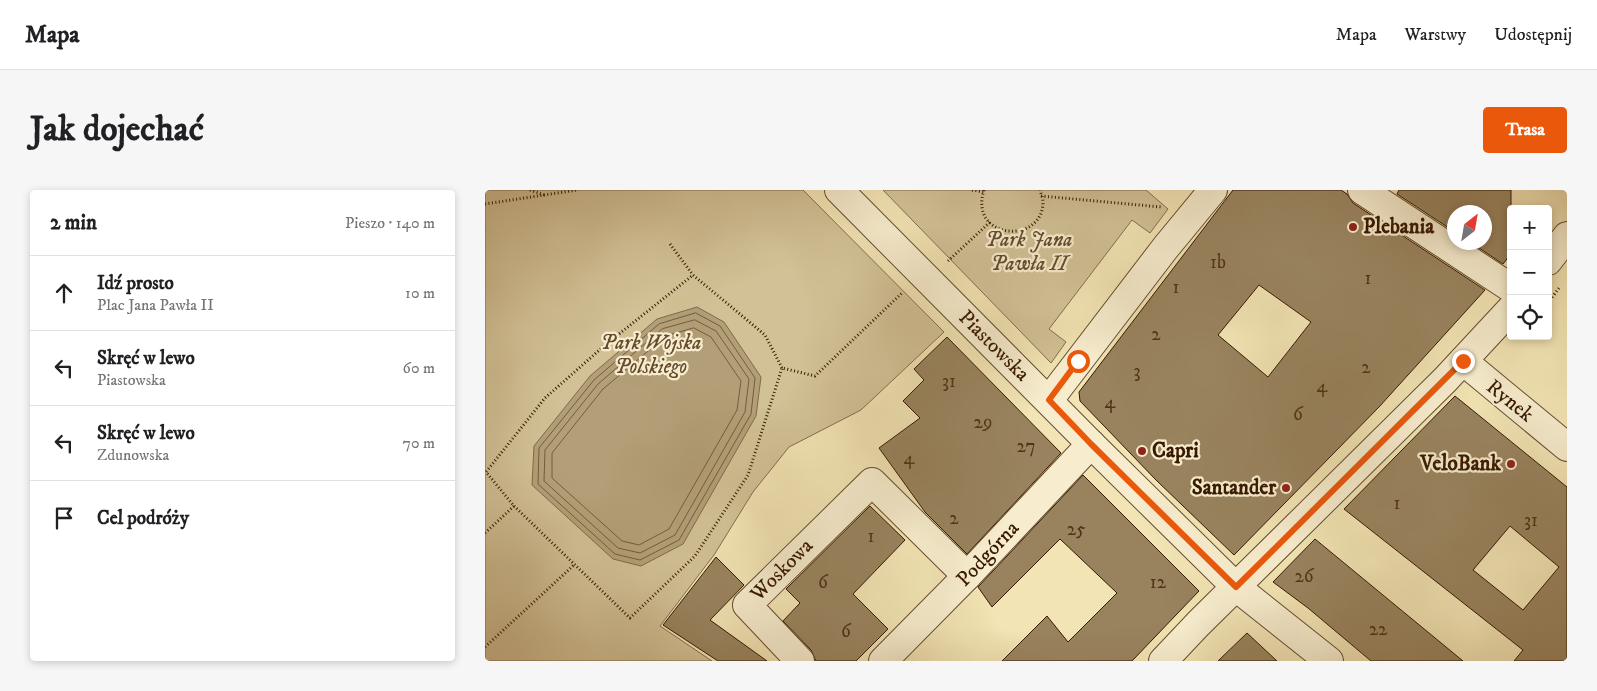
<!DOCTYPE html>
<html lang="pl">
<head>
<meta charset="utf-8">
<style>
	:root { --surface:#fff; --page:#f6f6f6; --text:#202124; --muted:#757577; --line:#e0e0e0; --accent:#ea580c }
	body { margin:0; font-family:"IM FELL DW Pica",serif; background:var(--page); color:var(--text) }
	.controls { position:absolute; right:15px; top:15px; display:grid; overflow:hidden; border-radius:5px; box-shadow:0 2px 8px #0003 }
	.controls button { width:45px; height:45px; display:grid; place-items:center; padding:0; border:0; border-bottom:1px solid var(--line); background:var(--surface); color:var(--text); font:25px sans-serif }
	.compass { position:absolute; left:962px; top:15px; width:45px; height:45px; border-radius:50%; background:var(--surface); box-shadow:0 2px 8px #0003; rotate:31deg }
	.stop { position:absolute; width:15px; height:15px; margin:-11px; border:4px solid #ea580c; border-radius:50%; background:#fff }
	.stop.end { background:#ea580c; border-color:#fff; box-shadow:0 1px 5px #0008 }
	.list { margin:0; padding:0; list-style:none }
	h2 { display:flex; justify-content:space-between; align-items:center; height:65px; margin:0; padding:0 20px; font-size:21px }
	h2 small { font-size:16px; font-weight:400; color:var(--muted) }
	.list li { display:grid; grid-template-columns:32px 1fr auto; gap:15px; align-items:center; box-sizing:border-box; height:75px; padding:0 20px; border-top:1px solid var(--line) }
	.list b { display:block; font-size:19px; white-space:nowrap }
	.list p { margin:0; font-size:16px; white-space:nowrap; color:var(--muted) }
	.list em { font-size:16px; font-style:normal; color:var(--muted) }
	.icon { flex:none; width:28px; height:28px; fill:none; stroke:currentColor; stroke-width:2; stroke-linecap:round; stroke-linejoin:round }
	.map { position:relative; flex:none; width:1082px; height:471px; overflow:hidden; border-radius:5px }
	header { display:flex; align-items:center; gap:30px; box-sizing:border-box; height:70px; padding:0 25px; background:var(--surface); border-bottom:1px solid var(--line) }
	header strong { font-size:24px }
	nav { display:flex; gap:28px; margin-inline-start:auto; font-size:18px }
	.intro { display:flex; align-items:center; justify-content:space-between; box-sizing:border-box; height:120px; padding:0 30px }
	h1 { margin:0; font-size:35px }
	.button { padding:12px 22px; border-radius:5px; background:var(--accent); color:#fff; font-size:18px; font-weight:700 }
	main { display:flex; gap:30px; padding:0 30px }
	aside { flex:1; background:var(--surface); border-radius:5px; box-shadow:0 2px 8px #0003 }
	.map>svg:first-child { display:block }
</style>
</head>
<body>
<header>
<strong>Mapa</strong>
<nav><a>Mapa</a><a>Warstwy</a><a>Udostępnij</a></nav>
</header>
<div class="intro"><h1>Jak dojechać</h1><a class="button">Trasa</a></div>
<main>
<aside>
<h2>2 min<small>Pieszo · 140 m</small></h2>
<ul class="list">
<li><svg class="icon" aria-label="ahead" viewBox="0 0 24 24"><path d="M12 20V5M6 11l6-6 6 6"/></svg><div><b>Idź prosto</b><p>Plac Jana Pawła II</p></div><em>10 m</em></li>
<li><svg class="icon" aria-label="left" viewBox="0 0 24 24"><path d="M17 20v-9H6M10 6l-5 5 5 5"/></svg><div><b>Skręć w lewo</b><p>Piastowska</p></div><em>60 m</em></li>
<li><svg class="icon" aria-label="left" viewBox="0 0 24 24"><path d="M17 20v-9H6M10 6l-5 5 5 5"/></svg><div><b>Skręć w lewo</b><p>Zdunowska</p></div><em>70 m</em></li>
<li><svg class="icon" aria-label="arrive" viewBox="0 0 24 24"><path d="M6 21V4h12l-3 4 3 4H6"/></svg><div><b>Cel podróży</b></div></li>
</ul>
</aside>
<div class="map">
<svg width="1082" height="471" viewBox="0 0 1082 471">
	<rect width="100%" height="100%" fill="#f2e4b4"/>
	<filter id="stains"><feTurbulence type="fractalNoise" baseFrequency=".004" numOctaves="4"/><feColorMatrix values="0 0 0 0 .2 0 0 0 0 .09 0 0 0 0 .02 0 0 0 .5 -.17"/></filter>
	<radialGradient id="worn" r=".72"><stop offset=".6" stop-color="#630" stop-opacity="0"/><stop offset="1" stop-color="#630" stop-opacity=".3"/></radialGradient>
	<!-- green -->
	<g fill="#d2c196" stroke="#846d4c">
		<polygon points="0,0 318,0 459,142 376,220 304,257 268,302 229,365 175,436 227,471 0,471"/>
		<polygon points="398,0 661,0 683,19 665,43 647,30 564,139 581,152 566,173"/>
	</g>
	<!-- water -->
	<polygon fill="#b29f77" stroke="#816948" points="212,117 239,132 276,187 271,226 198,354 156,376 128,369 47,295 49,256 105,186 172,129"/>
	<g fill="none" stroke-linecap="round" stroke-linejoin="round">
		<!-- shore -->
		<g stroke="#745c3c" stroke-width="1">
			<polygon points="211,123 235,136 270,188 266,224 194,350 155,370 130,364 53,294 54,258 109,190 174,134"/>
			<polygon points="210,130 231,141 264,189 260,222 190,345 155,363 133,358 59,291 60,260 113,194 177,139"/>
			<polygon points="209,138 226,147 256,191 252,220 184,339 154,355 137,351 67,288 67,263 118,199 181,146"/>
		</g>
	</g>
	<!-- building -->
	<g fill="#98835e" stroke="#371901" fill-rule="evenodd">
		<path d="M748,0H856L862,4L868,13L1000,100L894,217L749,365L671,290L595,211L594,202ZM774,95L826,132L783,187L733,145Z"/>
		<polygon points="914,0 1026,0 1026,64 1018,74 985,52 1000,52 1000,22 970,22 970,42 912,4"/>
		<polygon points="462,147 576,263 482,364 440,322 394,258 435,228 418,211 439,190 429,179"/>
		<path d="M970,206L1082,297V471H1029L1038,460L859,319ZM1025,336L1074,377L1038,420L988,380Z"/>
		<polygon points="598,285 714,401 647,471 517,471 562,426 583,452 632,403 575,349 507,417 493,397"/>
		<polygon points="385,316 420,350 368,404 403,439 371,471 331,471 326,460 298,431 315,413 301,399"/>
		<polygon points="830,349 978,471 886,471 823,418 788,392"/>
		<polygon points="231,367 259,395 225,430 282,471 233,471 178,435"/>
		<polygon points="762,443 792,471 733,471"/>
	</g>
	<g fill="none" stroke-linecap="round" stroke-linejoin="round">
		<defs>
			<g id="minor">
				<polyline points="354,0 606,254 751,397 844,471"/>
				<polyline points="877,0 1026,98"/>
				<polyline points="1063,71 1082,46"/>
				<polyline points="978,171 1082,257"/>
				<polyline points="564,210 681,57 728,0"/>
				<polyline points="315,471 262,415 387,292 482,386"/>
				<polyline points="398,471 482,386 606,254"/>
				<polyline points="678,471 713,434 960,190 1026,119"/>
			</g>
		</defs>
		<!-- minor casing -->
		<use href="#minor" stroke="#664c2e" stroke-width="30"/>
		<!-- path -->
		<g stroke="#371901" stroke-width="3" stroke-dasharray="1 2.5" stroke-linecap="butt">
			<polyline points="45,0 59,5"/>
			<polyline points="487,0 499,2"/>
			<path d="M499,0C483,50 558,55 558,12C558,8 556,4 555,0"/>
			<polyline points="556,6 676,17"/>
			<polyline points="0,14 92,0"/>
			<polyline points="185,54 208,85"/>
			<polyline points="463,71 505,32"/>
			<polyline points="1063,113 1074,98"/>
			<polyline points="29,316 145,428 210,366 263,285 297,178 330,186 417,103"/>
			<polyline points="0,343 29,316 1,282 60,208 119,156 208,85 280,145 297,178"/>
			<polyline points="0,457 90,374"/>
		</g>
		<!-- minor -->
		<use href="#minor" stroke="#f7edce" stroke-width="28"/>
	</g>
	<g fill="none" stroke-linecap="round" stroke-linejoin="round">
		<!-- route -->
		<polyline stroke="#ea580c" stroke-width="6" points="593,171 564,210 606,254 751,397 978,171"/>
	</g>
	<!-- markers -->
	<g fill="#8f2418" stroke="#f7edce" stroke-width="2">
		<circle cx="868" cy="37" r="5"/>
		<circle cx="657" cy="261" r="5"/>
		<circle cx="1026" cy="274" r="5"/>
		<circle cx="801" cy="298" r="5"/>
	</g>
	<g text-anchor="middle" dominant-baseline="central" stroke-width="4.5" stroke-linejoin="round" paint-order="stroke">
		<!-- number labels -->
		<g font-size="19" fill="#4f3418">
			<text x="733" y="72">1b</text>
			<text x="883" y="88">1</text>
			<text x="691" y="97">1</text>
			<text x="671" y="144">2</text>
			<text x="881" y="177">2</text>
			<text x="652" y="181">3</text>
			<text x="464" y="191">31</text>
			<text x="837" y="196">4</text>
			<text x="625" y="212">4</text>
			<text x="813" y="224">6</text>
			<text x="498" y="232">29</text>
			<text x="541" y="256">27</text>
			<text x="424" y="268">4</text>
			<text x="912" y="313">1</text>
			<text x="469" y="328">2</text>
			<text x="1046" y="330">31</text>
			<text x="591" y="339">25</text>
			<text x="386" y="346">1</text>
			<text x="819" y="386">26</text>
			<text x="338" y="392">6</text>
			<text x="673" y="392">12</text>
			<text x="893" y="439">22</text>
			<text x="361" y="441">6</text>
		</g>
		<!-- poi labels -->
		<g font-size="21" font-weight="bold" fill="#371901" stroke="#f7edce" text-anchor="start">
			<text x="878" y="37">Plebania</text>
			<text x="667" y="261">Capri</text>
			<text x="1016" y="274" text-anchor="end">VeloBank</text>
			<text x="791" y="298" text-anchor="end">Santander</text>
		</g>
		<!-- park labels -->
		<g font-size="21" font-style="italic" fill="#664b2e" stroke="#f7edce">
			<text x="544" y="50">Park Jana<tspan x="544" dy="24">Pawła II</tspan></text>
			<text x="166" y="153">Park Wojska<tspan x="166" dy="24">Polskiego</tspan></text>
		</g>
		<!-- street labels -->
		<g font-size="21" fill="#371901" stroke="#f7edce">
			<text transform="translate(509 156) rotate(45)">Piastowska</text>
			<text transform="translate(1025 211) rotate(39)">Rynek</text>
			<text transform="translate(503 364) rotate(-47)">Podgórna</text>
			<text transform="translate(297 380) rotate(-45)">Woskowa</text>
		</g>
	</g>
	<rect width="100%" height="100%" filter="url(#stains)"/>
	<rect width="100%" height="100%" fill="url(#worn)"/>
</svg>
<div class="controls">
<button>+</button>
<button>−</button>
<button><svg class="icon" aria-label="locate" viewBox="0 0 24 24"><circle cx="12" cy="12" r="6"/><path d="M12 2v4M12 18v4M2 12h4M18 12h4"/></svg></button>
</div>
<svg class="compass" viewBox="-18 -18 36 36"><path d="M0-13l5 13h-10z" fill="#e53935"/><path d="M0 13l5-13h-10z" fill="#757577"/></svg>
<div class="stop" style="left:593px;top:171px"></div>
<div class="stop end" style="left:978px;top:171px"></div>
</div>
</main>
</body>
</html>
